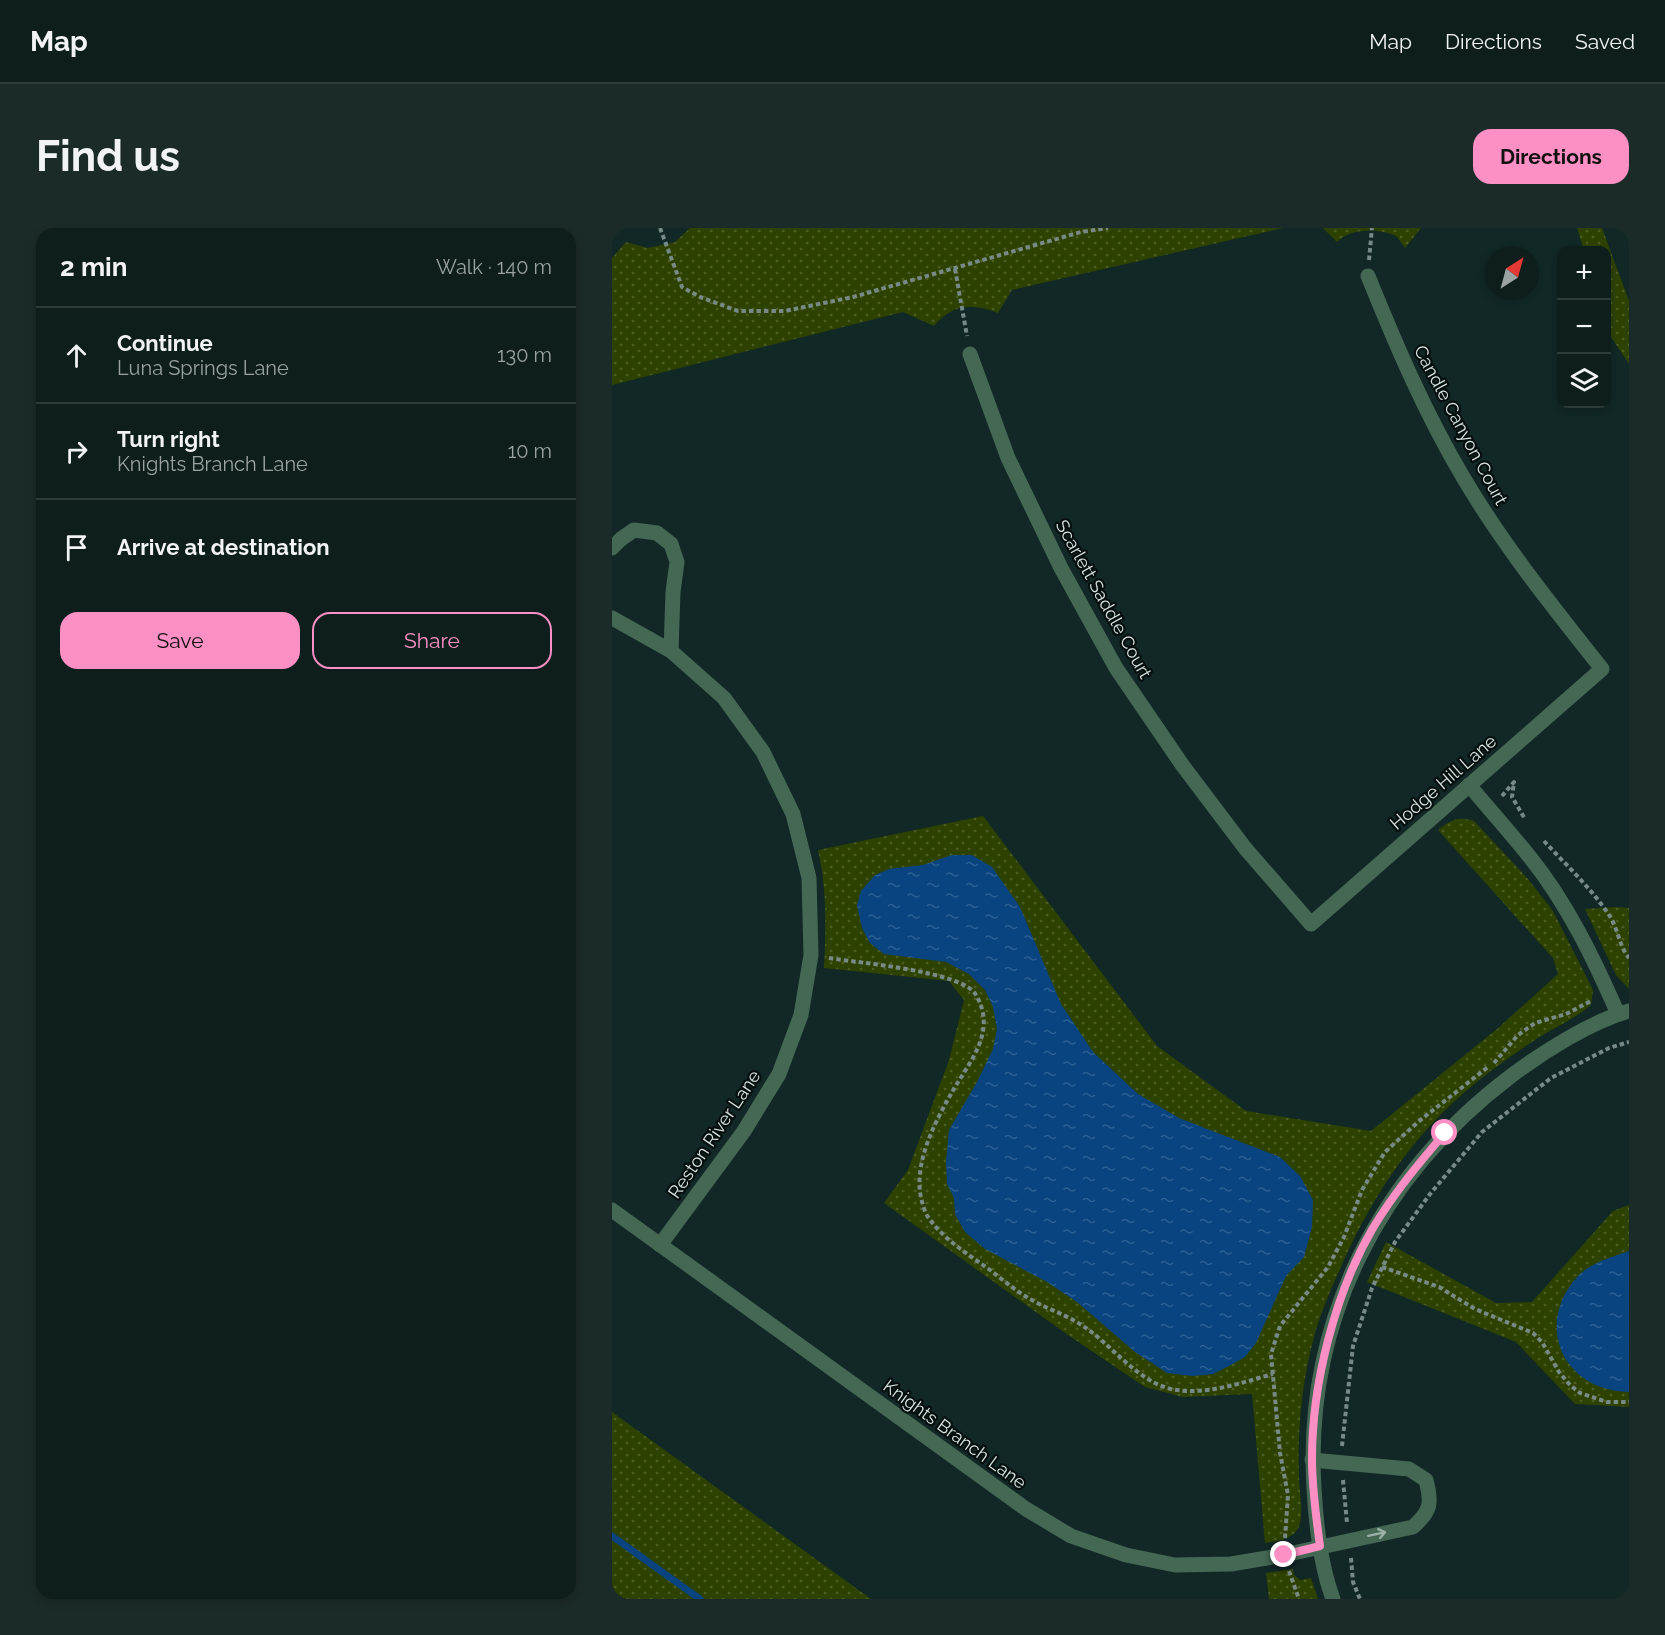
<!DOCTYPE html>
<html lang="en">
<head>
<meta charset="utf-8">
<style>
	:root { --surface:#0d1e1d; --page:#1b2b2a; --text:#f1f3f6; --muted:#9aa2a4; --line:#2d3c3b; --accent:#fc8fc3 }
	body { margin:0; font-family:Raleway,sans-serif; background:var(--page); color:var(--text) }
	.controls { position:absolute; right:18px; top:18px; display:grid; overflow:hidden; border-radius:12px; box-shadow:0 3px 9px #0003 }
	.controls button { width:54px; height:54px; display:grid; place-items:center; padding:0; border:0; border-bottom:2px solid var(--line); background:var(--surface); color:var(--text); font:30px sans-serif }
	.compass { position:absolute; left:873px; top:18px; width:54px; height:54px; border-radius:50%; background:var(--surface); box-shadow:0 3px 9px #0003; rotate:36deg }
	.stop { position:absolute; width:18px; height:18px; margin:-14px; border:4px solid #fc8fc3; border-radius:50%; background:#fff }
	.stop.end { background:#fc8fc3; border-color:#fff; box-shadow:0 2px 6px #0008 }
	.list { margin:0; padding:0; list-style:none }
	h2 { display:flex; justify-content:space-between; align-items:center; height:78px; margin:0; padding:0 24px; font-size:26px }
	h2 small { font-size:20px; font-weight:400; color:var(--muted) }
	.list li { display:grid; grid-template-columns:39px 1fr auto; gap:18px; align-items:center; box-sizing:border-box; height:96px; padding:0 24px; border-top:2px solid var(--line) }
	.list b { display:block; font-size:22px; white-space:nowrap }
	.list p { margin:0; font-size:20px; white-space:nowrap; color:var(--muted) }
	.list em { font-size:20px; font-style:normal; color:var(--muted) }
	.actions { display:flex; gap:12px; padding:18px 24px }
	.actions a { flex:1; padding:14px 0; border:2px solid var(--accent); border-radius:18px; text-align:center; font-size:21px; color:var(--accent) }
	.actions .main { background:var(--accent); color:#111 }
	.icon { flex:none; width:33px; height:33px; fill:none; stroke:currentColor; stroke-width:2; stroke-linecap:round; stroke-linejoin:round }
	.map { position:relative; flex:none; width:1017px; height:1371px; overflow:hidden; border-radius:18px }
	header { display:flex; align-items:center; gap:36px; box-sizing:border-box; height:84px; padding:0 30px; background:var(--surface); border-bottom:2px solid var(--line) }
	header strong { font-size:28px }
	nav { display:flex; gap:33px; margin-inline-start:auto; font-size:21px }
	.intro { display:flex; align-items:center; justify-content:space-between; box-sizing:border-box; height:144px; padding:0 36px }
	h1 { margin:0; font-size:42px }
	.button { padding:15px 27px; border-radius:18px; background:var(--accent); color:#111; font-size:21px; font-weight:700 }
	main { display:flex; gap:36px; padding:0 36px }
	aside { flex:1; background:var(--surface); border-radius:18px; box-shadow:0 3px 9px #0003 }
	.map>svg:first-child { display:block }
</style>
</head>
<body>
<header>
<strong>Map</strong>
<nav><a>Map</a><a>Directions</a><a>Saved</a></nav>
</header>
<div class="intro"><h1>Find us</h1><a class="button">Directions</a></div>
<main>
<aside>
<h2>2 min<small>Walk · 140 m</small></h2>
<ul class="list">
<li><svg class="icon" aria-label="ahead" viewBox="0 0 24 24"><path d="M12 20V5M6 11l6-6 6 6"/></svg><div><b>Continue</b><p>Luna Springs Lane</p></div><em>130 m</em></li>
<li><svg class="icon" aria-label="right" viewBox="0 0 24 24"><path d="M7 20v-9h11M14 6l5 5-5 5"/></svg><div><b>Turn right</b><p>Knights Branch Lane</p></div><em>10 m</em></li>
<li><svg class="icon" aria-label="arrive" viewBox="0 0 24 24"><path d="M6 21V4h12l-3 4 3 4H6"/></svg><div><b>Arrive at destination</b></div></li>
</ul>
<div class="actions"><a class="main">Save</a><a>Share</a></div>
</aside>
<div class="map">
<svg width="1017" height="1371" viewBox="0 0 1017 1371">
	<defs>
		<pattern id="grass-dots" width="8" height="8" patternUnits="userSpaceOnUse" patternTransform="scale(1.5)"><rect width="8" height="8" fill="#2e4200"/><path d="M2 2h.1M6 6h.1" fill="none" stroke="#4b5d25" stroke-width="1.8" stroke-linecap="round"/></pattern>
		<pattern id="water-ripples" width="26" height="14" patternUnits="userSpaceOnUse" patternTransform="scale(1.5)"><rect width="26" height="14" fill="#094481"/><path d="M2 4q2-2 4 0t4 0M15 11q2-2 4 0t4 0" fill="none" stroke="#2c5f93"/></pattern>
	</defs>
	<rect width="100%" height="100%" fill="#112827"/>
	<!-- grass -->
	<g fill="url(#grass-dots)">
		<path d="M78,0H671L400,62L386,85C362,75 340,75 322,98L291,84L0,157V30L14,14L36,20L63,14Z"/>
		<path d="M711,0H809L793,20C790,16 787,11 784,8C766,0 739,0 725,14Z"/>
		<polygon points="965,0 990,0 1017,73 1017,136 999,109 995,95 994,22 972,22"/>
		<path d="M371,588L545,818L634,883L759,903L885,801L946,746L941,730L826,602C839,592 846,588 862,593L916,651L941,683L981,762L979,777C963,790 946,798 929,808C912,819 896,830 880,842C808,896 764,959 728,1041C718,1063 708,1086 702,1109C690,1152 685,1204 687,1248C687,1263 693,1290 685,1302C678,1312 665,1313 653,1315L640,1166L571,1169L533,1159L456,1107L272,975L296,942L337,832L352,772L337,753L212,740C214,700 215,661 206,622Z"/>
		<polygon points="1003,679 1017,680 1017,761 1004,747 973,681"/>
		<polygon points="1017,977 1017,1179 963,1176 904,1114 755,1054 774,1014 884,1075 920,1074 1001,983"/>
		<polygon points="0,1184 259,1371 0,1371"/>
		<polygon points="681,1341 682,1347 688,1352 699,1350 706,1371 657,1371 654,1345"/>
	</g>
	<!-- water -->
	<g fill="url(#water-ripples)">
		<polygon points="340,627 360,627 380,639 408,679 449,776 481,824 526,866 567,890 668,929 688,948 701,972 700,999 692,1029 674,1048 644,1115 633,1129 617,1138 601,1146 581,1148 555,1145 523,1124 465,1074 435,1054 373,1021 353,1004 343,986 342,970 335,956 334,934 337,902 365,854 381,821 385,801 381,779 373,762 357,746 334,734 272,726 258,715 250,700 245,677 249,663 263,647 277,641 311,637"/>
		<path d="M1017,1023V1164C950,1163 921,1095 967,1047C980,1034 1001,1029 1017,1023Z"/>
	</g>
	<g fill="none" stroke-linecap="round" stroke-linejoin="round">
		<!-- stream -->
		<polyline stroke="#094481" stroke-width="7" points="0,1308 88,1371"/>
		<!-- path -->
		<g stroke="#778a88" stroke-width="4" stroke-dasharray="4.5 3" stroke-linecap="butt">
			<polyline points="48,0 70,59 88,69 126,83 173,83 241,69 469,4 496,0"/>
			<polyline points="757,32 760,0"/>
			<polyline points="343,41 355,108"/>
			<polyline points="890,568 902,554 900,569 913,591"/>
			<path d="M932,613C954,637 979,660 997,687C1006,700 1007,718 1017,730"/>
			<path d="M217,730C246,735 351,743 364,767C386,805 356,835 339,866C323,894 304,931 308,964C309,971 312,983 316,989C332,1012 356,1026 378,1042C391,1052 404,1063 418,1071C435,1081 455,1087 471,1098C499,1116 525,1153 559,1161C593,1168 628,1155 661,1146"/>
			<polyline points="882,835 906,807 923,795 954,786 979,773"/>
			<polyline points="770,1039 827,1059 863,1081 921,1105 930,1114 947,1144 958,1157 968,1165 995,1174 1017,1174"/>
			<polyline points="730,1218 741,1118 760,1060 783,1014 818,966 870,904 939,850 997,820 1017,814"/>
			<polyline points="731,1252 735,1295"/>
			<polyline points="673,1310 676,1267 668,1225 659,1126 668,1098 716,1039 732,1009 750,962 773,924 806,894 876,839"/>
			<polyline points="739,1330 741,1354 748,1371"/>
			<polyline points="677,1343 687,1371"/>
		</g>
		<!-- minor -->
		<g stroke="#446853" stroke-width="15">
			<path d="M358,126L396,230L449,340L504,440L571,538L633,620L699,696L990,441C941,379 891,317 851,249C813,185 784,117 756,48"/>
			<polyline points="0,320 9,311 22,302 45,305 59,316 65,334 61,364 59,423"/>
			<polyline points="0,390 59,423 112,470 151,524 181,586 197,650 199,727 189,787 167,846 132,903 48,1017"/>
			<path d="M857,557C877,581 898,604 917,628C955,675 982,731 1006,786"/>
			<path d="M0,982L414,1281L459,1308L514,1327L563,1337L619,1336L672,1327L801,1299C819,1283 820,1275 814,1252L797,1241L700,1232"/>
			<path d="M721,1371C708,1336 704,1297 702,1260C692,1093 767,948 899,848C931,824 978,794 1017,783"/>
		</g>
	</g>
	<!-- one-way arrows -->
	<defs><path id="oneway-shaft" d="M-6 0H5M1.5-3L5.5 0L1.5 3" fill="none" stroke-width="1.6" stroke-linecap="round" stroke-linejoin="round" transform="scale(1.5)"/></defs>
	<use stroke="#9bb2a8" href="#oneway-shaft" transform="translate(765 1306) rotate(-12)"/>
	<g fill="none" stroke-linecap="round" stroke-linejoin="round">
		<!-- route -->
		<path stroke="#fc8fc3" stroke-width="8" d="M672,1327L708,1318C704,1289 700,1260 700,1231C700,1155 723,1065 761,1000C782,965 807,935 833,905"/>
	</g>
	<g text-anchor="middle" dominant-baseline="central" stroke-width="4.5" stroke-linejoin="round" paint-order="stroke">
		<!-- street labels -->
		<g font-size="18" fill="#d5e3e1" stroke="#060f0e">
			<text transform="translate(849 197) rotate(62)">Candle Canyon Court</text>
			<text transform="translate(492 371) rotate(61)">Scarlett Saddle Court</text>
			<text transform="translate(831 554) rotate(-41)">Hodge Hill Lane</text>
			<text transform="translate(102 906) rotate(-56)">Reston River Lane</text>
			<text transform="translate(343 1206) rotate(36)">Knights Branch Lane</text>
		</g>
	</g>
</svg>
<div class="controls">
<button>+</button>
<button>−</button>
<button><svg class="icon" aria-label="layers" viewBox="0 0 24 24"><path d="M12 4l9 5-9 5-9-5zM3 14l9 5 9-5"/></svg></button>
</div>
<svg class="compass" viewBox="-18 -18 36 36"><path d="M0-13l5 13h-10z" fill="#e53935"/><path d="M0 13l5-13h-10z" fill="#9aa2a4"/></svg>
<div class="stop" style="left:833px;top:905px"></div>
<div class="stop end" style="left:672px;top:1327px"></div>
</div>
</main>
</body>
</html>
